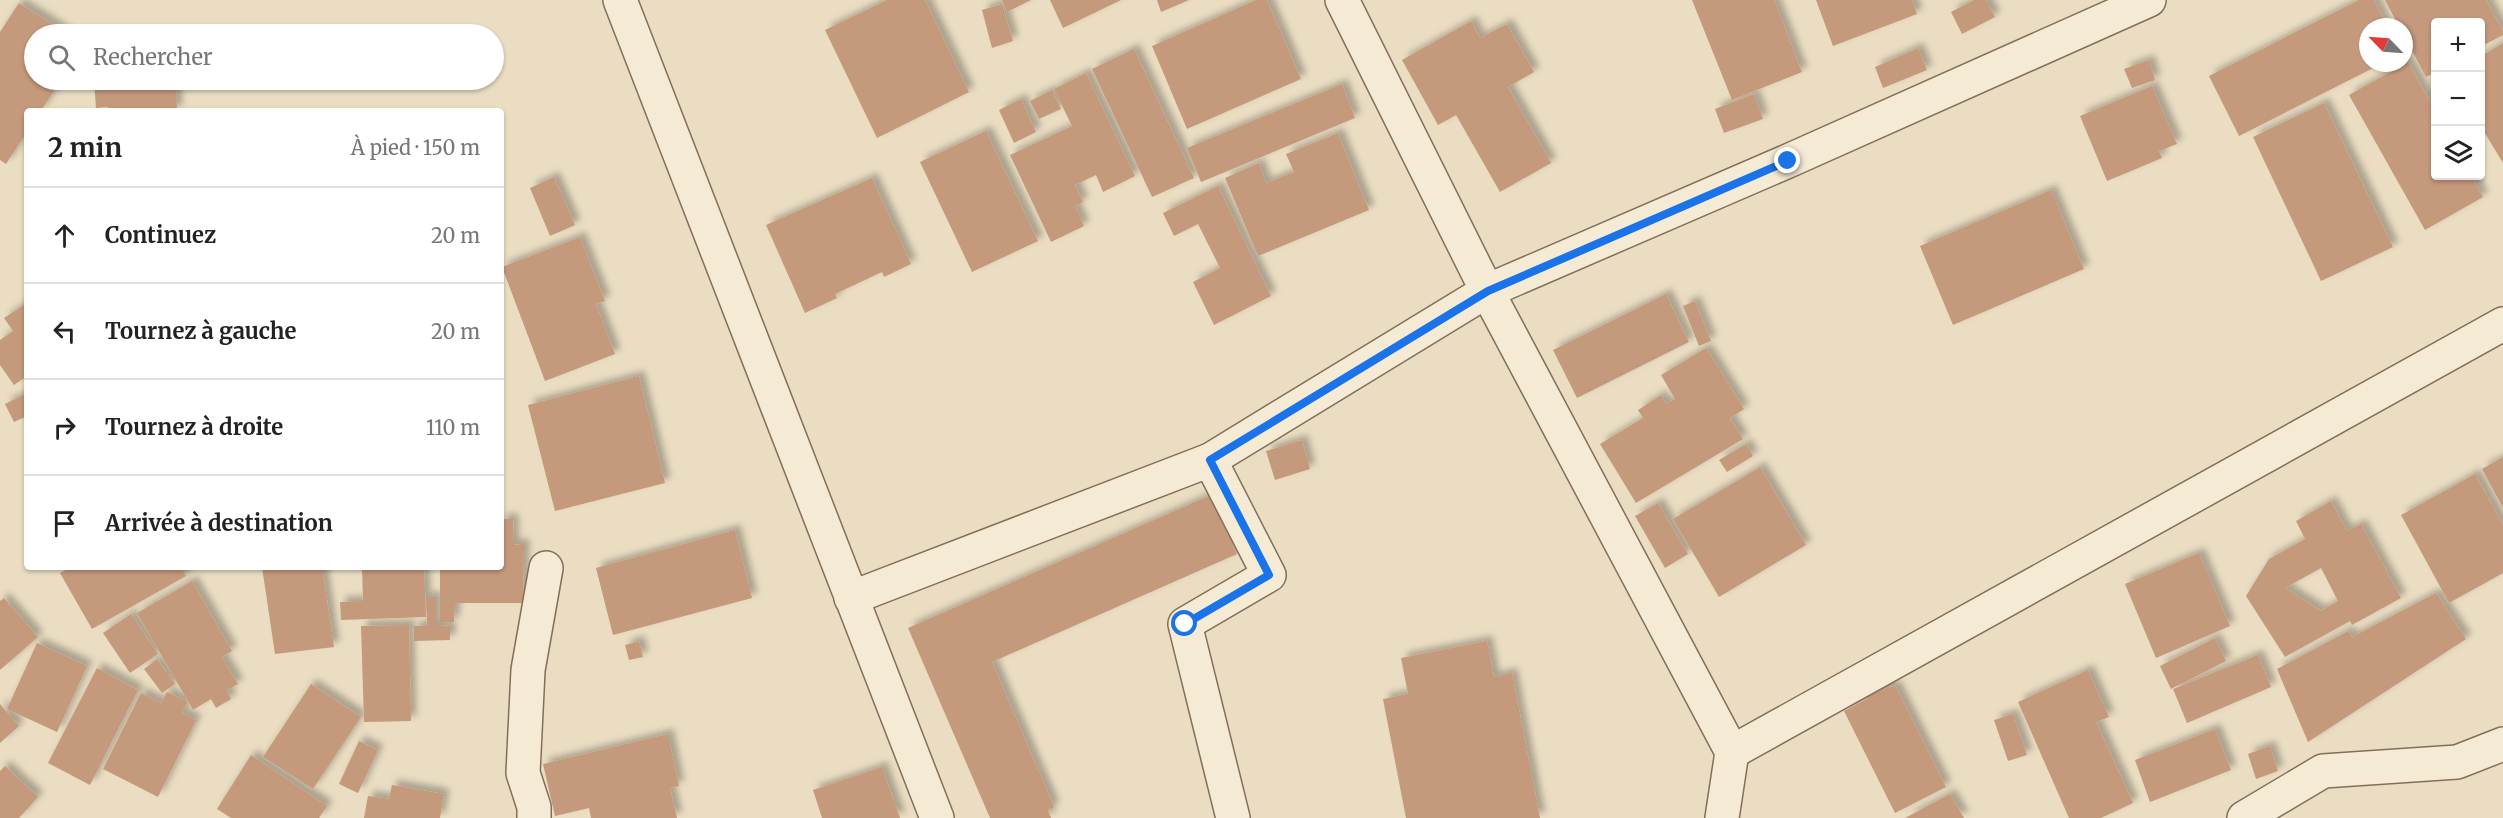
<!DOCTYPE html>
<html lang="fr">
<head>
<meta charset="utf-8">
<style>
	:root { --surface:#fff; --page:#f6f6f6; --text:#222; --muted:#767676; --line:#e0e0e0 }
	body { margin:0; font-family:Merriweather,serif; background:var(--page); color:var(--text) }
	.controls { position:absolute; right:18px; top:18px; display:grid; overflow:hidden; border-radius:6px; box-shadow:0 2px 4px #0004 }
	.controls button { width:54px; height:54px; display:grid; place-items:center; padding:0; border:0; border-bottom:2px solid var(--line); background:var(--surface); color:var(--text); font:30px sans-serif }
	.compass { position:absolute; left:2359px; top:18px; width:54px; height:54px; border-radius:50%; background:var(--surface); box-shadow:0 2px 4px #0004; rotate:295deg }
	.stop { position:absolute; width:18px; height:18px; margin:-14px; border:4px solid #1a73e8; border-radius:50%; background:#fff }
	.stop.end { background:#1a73e8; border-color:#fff; box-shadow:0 2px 6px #0008 }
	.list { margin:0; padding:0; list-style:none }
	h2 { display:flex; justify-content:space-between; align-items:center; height:78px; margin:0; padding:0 24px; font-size:26px }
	h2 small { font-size:20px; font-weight:400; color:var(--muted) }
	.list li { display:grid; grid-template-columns:39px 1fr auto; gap:18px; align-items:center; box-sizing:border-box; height:96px; padding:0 24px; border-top:2px solid var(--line) }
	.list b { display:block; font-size:22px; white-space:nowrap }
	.list em { font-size:20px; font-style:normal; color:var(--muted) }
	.icon { flex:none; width:33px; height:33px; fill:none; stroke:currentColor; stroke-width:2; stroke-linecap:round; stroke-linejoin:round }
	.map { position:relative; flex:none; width:2503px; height:818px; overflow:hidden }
	.search { position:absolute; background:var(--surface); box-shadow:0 2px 4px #0004; left:24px; top:24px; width:480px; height:66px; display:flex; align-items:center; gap:15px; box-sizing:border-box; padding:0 21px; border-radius:33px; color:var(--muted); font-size:22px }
	.panel { position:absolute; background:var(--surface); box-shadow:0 2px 4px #0004; left:24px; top:108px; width:480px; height:462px; border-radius:6px }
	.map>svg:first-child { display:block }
</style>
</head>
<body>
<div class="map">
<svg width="2503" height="818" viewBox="0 0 2503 818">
	<defs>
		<filter id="shadow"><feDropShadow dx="5.5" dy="-5.5" stdDeviation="3" flood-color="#0004"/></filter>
	</defs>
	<rect width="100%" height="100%" fill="#eaddc2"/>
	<!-- building -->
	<g fill="#c5997b" fill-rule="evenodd" filter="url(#shadow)">
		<polygon points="887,0 925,0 969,92 877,138 825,30"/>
		<polygon points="1002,0 1031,0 1007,12"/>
		<polygon points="1050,0 1121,0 1063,28"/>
		<polygon points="1157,0 1189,0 1161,12"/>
		<polygon points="1256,0 1267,0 1301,79 1187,129 1152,46"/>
		<polygon points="1692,0 1774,0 1802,72 1732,100"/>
		<polygon points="1816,0 1912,0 1917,14 1833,46"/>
		<polygon points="1974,0 1986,0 1995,17 1962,34 1951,12"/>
		<polygon points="2359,0 2374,0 2387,27 2368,27 2368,63 2383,63 2239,136 2209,76"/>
		<polygon points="2385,0 2486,0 2503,31 2503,35 2480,47 2480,22 2436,22 2436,72 2426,77 2404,36 2404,27 2399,27"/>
		<polygon points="19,3 68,34 34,34 34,80 61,80 41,111 27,111 27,132 6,164 0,160 0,32"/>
		<polygon points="1002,4 1013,41 992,48 982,10"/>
		<polygon points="1471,21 1480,38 1507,24 1534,72 1508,87 1551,163 1500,192 1456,115 1438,125 1402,60"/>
		<polygon points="2503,43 2503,163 2480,125 2480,57"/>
		<polygon points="1918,48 1927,70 1883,88 1875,67"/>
		<polygon points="1134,49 1194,178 1152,197 1092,69"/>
		<polygon points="2149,60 2155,80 2132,88 2124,69"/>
		<polygon points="2408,62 2436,112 2436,176 2471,176 2483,197 2425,230 2349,95"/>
		<polygon points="1086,73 1135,176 1103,192 1096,175 1075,185 1083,202 1075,206 1084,226 1051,242 1010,155 1072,126 1054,89"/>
		<polygon points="94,80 176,80 177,111 108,111 108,107 96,108"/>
		<polygon points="1342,84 1355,118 1201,182 1187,148"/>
		<polygon points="2152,86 2177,144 2159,151 2162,158 2107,181 2080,116"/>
		<polygon points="1052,90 1061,109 1039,119 1030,101"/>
		<polygon points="1754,94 1763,119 1724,133 1715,109"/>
		<polygon points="1021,99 1036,132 1014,143 999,110"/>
		<polygon points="2324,103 2393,247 2321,281 2253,137"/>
		<polygon points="986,131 1038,241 972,272 920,162"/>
		<polygon points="1338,133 1369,210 1258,256 1225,178 1259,163 1266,183 1294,172 1286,154"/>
		<polygon points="554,177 575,225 550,236 530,188"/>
		<polygon points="872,178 911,264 884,277 882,272 835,294 837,298 805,313 766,225"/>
		<polygon points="1218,186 1271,296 1214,325 1193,282 1220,268 1198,224 1174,236 1163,213"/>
		<polygon points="2051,190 2084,269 1953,325 1920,246"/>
		<polygon points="580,237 605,301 596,304 615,354 545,381 502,267"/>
		<polygon points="1666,294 1689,342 1577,398 1553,350"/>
		<polygon points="1695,301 1711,341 1699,346 1683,306"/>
		<polygon points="27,303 27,376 14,385 0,365 0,340 13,331 4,318"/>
		<polygon points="1706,348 1744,409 1730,418 1743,439 1636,503 1600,444 1643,418 1638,410 1661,395 1666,404 1675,399 1661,375"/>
		<polygon points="639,376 665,483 555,511 528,405"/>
		<polygon points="27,393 27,416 14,422 5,404"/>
		<polygon points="1302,440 1310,469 1275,480 1266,451"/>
		<polygon points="1746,444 1753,456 1727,472 1719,460"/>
		<polygon points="2503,457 2503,508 2482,469"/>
		<polygon points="1760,467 1806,545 1719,597 1673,519"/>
		<polygon points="2475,474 2503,525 2503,573 2449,603 2401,515"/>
		<polygon points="1211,495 1237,554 992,662 1054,807 1048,810 1051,818 990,818 908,628"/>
		<path d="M2331,501L2347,531L2361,524L2401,598L2352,625L2350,621L2285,657L2246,596L2269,559L2305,539L2296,521ZM2321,568L2338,601L2321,611L2285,588Z"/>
		<polygon points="1658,503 1688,554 1665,568 1635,516"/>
		<polygon points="501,519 513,519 514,545 524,544 523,603 455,603 454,622 440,622 440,567 501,567"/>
		<polygon points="735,530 752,598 613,635 596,568"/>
		<polygon points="2199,553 2230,626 2156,658 2125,584"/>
		<polygon points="71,567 181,567 186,576 92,629 60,573"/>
		<polygon points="262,567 322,567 334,647 275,654"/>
		<polygon points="362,567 424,567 426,617 341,620 340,602 363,601"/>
		<polygon points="192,581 232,651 222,657 238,684 227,690 231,699 216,708 211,699 193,710 137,613"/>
		<polygon points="2436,593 2466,639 2308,742 2277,669 2348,631 2352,637"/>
		<polygon points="426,597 436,597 436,625 450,626 450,640 414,641 414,626 427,626"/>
		<polygon points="4,598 38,637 0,670 0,601"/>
		<polygon points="131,614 158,654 130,673 103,633"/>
		<polygon points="409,625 411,721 364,722 361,626"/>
		<polygon points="2215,638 2226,661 2171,689 2160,666"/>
		<polygon points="639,641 643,657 629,660 625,645"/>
		<polygon points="1487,641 1494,677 1512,673 1540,818 1406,818 1383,699 1408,694 1401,658"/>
		<polygon points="37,643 87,666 57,732 7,709"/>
		<polygon points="2258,655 2271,687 2187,723 2173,689"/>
		<polygon points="157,659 175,684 162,693 144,669"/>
		<polygon points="97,668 138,690 90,785 48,763"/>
		<polygon points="2088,670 2109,717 2096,722 2133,803 2101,818 2069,818 2018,702"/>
		<polygon points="1885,677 1890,688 1895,685 1946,787 1895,813 1844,711 1867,699 1862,688"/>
		<polygon points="311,684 361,717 313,789 263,757"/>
		<polygon points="167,692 188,702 182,713 196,720 158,797 103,769 141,693 161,703"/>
		<polygon points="0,704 19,726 0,743"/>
		<polygon points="2013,714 2027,755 2008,761 1994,720"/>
		<polygon points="2215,729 2231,770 2150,802 2135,760"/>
		<polygon points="668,734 679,786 670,788 677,818 591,818 589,808 555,816 543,764"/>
		<polygon points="359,741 378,750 358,793 339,784"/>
		<polygon points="2270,746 2278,771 2256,779 2248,754"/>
		<polygon points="251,755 327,806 319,818 231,818 217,809"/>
		<polygon points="5,766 38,797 19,818 0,818 0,771"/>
		<polygon points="882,767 900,818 822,818 813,790"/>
		<polygon points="392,785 444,794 440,818 364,818 368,796 389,799"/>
		<polygon points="1950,794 1964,818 1905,818"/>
	</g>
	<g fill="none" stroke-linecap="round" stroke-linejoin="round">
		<defs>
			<g id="minor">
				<polyline points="620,0 937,818"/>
				<polyline points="1210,460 1269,575 1185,624 1233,818"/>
				<polyline points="851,598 1210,460 1487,291 1342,0"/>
				<polyline points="1732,752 2503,324"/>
				<polyline points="534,818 534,807 523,773 528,670 546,568"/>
				<polyline points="1722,818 1732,752 1487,291 1788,161 2149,0"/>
				<polyline points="2244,818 2323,771 2457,762 2503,744"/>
			</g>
		</defs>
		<!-- minor casing -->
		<use href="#minor" stroke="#826f5b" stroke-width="36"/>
		<!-- minor -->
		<use href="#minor" stroke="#f5ebd5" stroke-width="33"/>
	</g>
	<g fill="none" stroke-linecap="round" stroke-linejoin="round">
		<!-- route -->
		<polyline stroke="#1a73e8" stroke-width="8" points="1185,624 1269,575 1210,460 1488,291 1788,161"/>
	</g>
</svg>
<div class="controls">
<button>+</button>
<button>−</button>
<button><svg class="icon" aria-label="layers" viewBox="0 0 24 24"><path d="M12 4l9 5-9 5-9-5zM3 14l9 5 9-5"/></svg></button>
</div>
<svg class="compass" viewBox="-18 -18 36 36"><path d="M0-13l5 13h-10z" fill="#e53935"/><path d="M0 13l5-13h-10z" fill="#767676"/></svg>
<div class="stop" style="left:1185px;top:624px"></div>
<div class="stop end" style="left:1788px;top:161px"></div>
<div class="search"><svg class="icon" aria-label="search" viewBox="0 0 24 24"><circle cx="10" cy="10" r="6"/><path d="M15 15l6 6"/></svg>Rechercher</div>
<section class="panel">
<h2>2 min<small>À pied · 150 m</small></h2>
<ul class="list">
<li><svg class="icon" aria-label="ahead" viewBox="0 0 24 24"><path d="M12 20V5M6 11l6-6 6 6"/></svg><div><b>Continuez</b></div><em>20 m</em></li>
<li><svg class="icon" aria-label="left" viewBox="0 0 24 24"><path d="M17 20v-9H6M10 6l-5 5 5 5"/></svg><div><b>Tournez à gauche</b></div><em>20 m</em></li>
<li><svg class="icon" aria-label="right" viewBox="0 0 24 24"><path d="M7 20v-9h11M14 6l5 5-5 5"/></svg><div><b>Tournez à droite</b></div><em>110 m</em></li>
<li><svg class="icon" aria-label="arrive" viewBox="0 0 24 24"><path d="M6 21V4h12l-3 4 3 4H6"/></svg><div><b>Arrivée à destination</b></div></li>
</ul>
</section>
</div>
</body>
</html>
